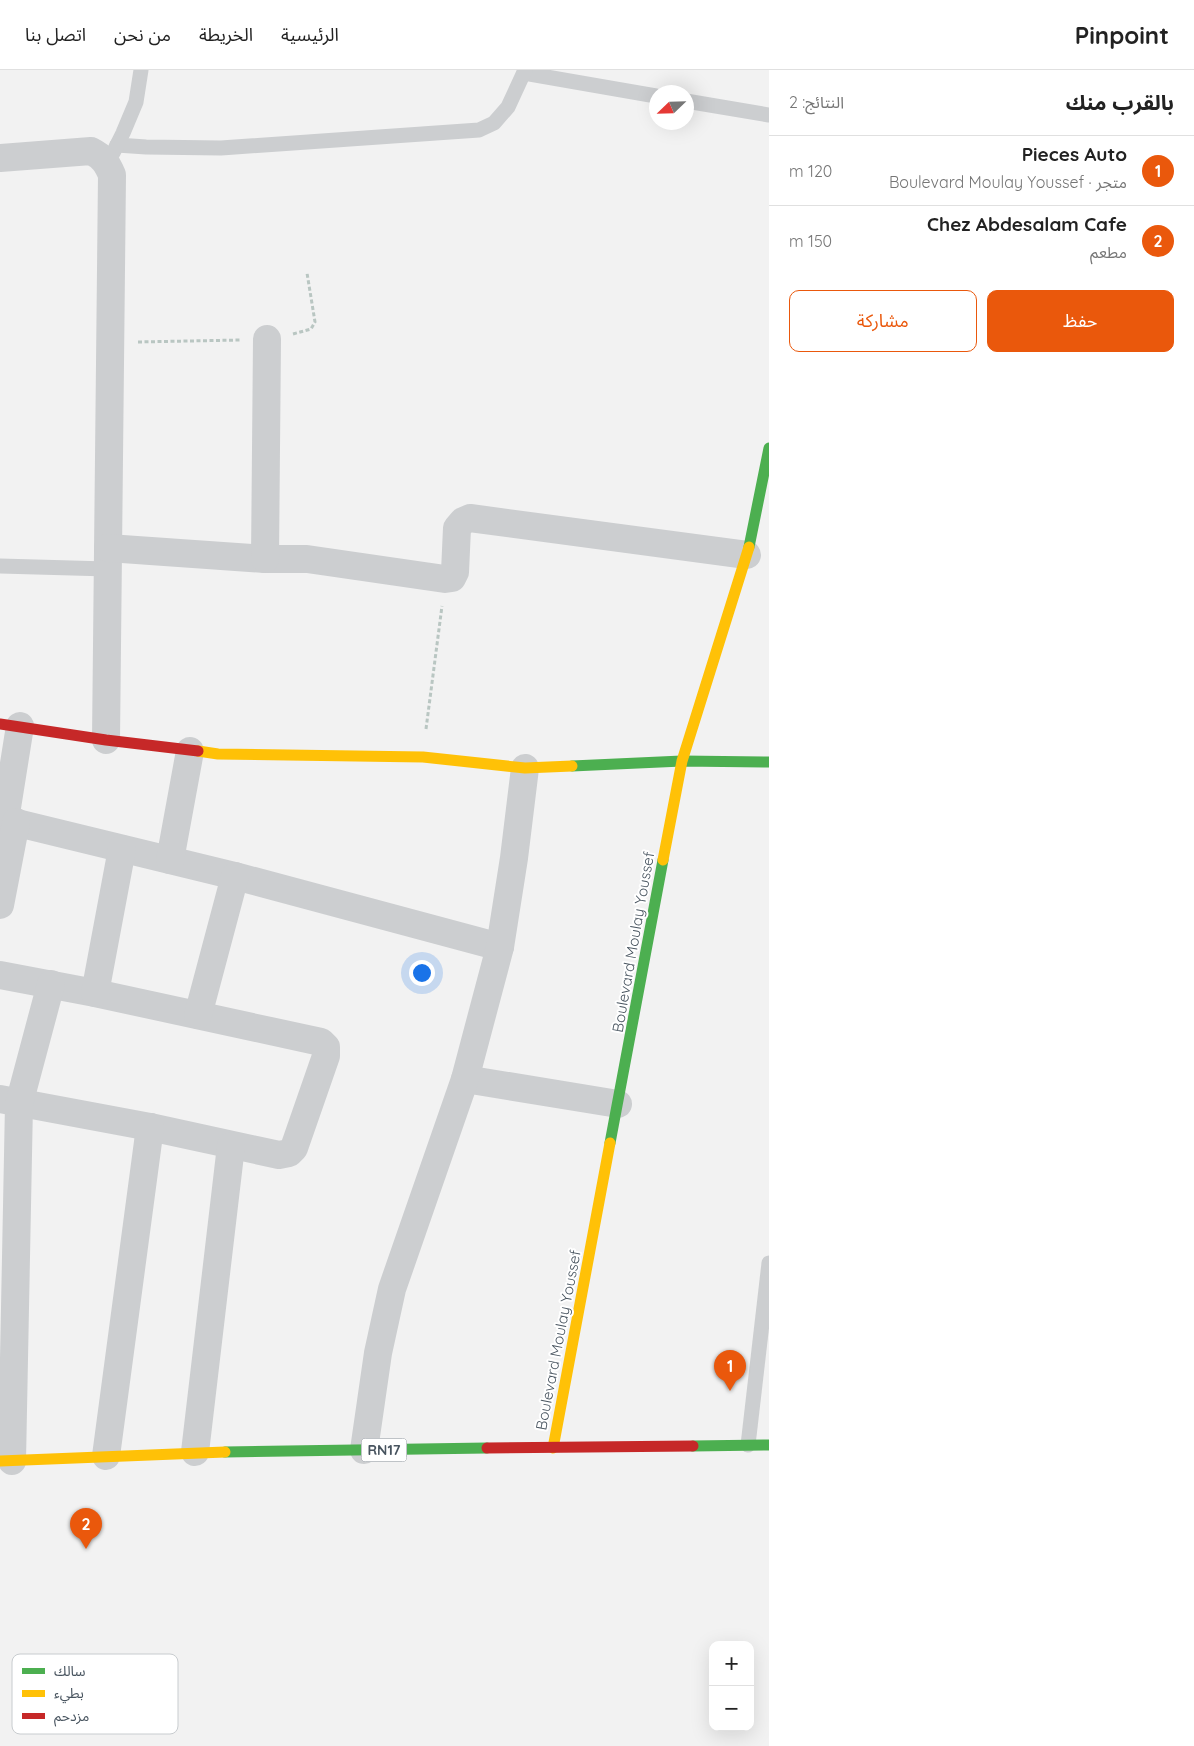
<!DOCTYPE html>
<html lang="ar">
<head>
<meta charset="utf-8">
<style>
	:root { --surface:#fff; --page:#f6f6f6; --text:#222; --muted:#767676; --line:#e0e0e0; --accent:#ea580c }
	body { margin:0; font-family:Quicksand,"Noto Sans Arabic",sans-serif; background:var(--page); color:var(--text); direction:rtl }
	.controls { position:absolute; right:15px; bottom:15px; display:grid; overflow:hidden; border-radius:10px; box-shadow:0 5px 20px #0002 }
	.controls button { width:45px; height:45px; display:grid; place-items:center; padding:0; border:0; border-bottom:1px solid var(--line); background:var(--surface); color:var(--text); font:25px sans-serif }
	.compass { position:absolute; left:649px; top:15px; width:45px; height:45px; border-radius:50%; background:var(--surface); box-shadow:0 5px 20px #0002; rotate:247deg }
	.you { position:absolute; left:421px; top:902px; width:18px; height:18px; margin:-12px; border:4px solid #fff; border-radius:50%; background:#1a73e8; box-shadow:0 0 0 8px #1a73e833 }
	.badge { display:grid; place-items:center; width:32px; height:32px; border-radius:50%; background:var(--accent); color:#fff; font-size:16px; font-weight:700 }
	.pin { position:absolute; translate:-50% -41px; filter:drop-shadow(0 1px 2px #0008) }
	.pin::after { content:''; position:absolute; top:26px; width:18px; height:15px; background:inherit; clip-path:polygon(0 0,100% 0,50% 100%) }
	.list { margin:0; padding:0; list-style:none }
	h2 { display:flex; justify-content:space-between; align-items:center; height:65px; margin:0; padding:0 20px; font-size:21px }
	h2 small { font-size:16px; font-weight:400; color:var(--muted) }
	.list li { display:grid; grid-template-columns:32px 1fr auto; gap:15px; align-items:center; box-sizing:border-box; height:70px; padding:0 20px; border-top:1px solid var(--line) }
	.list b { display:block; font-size:19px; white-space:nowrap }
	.list p { margin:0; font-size:16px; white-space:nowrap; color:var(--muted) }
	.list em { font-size:16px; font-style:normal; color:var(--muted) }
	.actions { display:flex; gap:10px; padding:15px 20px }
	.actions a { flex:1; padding:11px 0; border:1px solid var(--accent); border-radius:10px; text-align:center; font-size:18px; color:var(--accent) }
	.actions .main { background:var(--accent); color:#fff }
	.map { position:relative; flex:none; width:769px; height:1676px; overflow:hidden; direction:ltr }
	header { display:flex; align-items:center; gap:30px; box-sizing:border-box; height:70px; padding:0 25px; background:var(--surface); border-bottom:1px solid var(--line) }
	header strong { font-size:24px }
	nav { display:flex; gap:28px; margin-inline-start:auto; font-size:18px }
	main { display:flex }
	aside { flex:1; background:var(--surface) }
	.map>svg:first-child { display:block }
</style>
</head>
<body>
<header>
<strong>Pinpoint</strong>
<nav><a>الرئيسية</a><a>الخريطة</a><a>من نحن</a><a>اتصل بنا</a></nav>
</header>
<main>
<aside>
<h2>بالقرب منك<small>النتائج: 2</small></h2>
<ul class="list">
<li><span class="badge">1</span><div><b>Pieces Auto</b><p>متجر · Boulevard Moulay Youssef</p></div><em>120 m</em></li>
<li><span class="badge">2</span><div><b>Chez Abdesalam Cafe</b><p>مطعم</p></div><em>150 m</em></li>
</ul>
<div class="actions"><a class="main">حفظ</a><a>مشاركة</a></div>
</aside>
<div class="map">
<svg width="769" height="1676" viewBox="0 0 769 1676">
	<rect width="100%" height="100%" fill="#f2f2f2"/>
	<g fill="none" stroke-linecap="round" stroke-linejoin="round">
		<!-- path -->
		<g stroke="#b9c6c2" stroke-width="3" stroke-dasharray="4 2.5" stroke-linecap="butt">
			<polyline points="293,264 311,259 315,252 307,203"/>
			<polyline points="138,272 240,270"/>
			<polyline points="426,659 442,536"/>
		</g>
		<!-- lane -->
		<g stroke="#ccced0" stroke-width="15">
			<polyline points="524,3 656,26"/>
			<polyline points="686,31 769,45"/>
			<polyline points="117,75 146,77 221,78 479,60 494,53 508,37 525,0"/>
			<polyline points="113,83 123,63 136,32 141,0"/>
			<polyline points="0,496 108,499"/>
			<polyline points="748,1375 769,1193"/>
		</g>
		<!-- street -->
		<g stroke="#ccced0" stroke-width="28">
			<path d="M0,88L91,81C103,87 107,93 112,105L106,670"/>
			<polyline points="108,478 265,489 307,489 445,509 452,508 455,502 457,458 463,451 470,448 747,485"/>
			<polyline points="265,489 267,269"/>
			<polyline points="20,656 5,750 235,806 500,877"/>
			<polyline points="170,790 190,681"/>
			<polyline points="0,835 16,752"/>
			<polyline points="0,905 95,923 321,972 326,977 326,986 294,1078 289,1083 279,1085 150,1057 0,1029"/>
			<polyline points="95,923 122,779"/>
			<polyline points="198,945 235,806"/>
			<polyline points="465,1009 618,1034"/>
			<polyline points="364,1380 378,1283 392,1219 465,1009 500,877 514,788 525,698"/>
			<polyline points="195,1382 231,1076"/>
			<polyline points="106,1386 150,1057"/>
			<polyline points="12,1391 19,1034 51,914"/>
		</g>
		<!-- fast -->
		<g stroke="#4caf50" stroke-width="11">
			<polyline points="749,477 769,378"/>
			<polyline points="572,696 682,691 769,692"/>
			<polyline points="610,1073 663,790"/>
			<polyline points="693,1376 769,1375"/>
			<polyline points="225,1382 487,1378"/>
		</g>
		<!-- slow -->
		<g stroke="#ffc107" stroke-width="11">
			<polyline points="198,681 218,684 423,687 525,698 572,696"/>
			<polyline points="663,790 682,691 749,477"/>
			<polyline points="553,1378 610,1073"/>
			<polyline points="0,1391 225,1382"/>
		</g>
		<!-- jam -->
		<g stroke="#c62828" stroke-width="11">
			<polyline points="0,654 106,670 198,681"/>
			<polyline points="487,1378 693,1376"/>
		</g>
	</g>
	<g text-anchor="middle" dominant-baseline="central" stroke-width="4" stroke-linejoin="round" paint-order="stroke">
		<!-- shield labels -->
		<rect fill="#fff" stroke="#7f878f" stroke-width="1" x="361.5" y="1368.5" width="45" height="23" rx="4"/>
		<g font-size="14" font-weight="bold" fill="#48545f">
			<text x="384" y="1380">RN17</text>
		</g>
		<!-- street labels -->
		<g font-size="15" fill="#48545f" stroke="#fff">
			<text transform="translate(633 872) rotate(-80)">Boulevard Moulay Youssef</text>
			<text transform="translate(558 1270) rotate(-79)">Boulevard Moulay Youssef</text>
		</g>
	</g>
	<!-- legend -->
	<rect x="12" y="1584" width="166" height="80" rx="8" fill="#fff" stroke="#c8cccf" stroke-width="1"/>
	<rect x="22" y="1598" width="23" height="6" fill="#4caf50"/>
	<rect x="22" y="1620" width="23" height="7" fill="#ffc107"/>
	<rect x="22" y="1643" width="23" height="6" fill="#c62828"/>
	<g font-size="14" fill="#48545f">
		<text x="54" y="1606">سالك</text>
		<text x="54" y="1628">بطيء</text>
		<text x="54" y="1651">مزدحم</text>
	</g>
</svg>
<div class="controls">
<button>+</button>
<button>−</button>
</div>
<svg class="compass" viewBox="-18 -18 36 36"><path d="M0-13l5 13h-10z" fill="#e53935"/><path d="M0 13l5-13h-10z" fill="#767676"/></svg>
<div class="you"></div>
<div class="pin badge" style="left:730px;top:1321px">1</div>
<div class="pin badge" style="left:86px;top:1479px">2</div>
</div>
</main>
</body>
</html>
